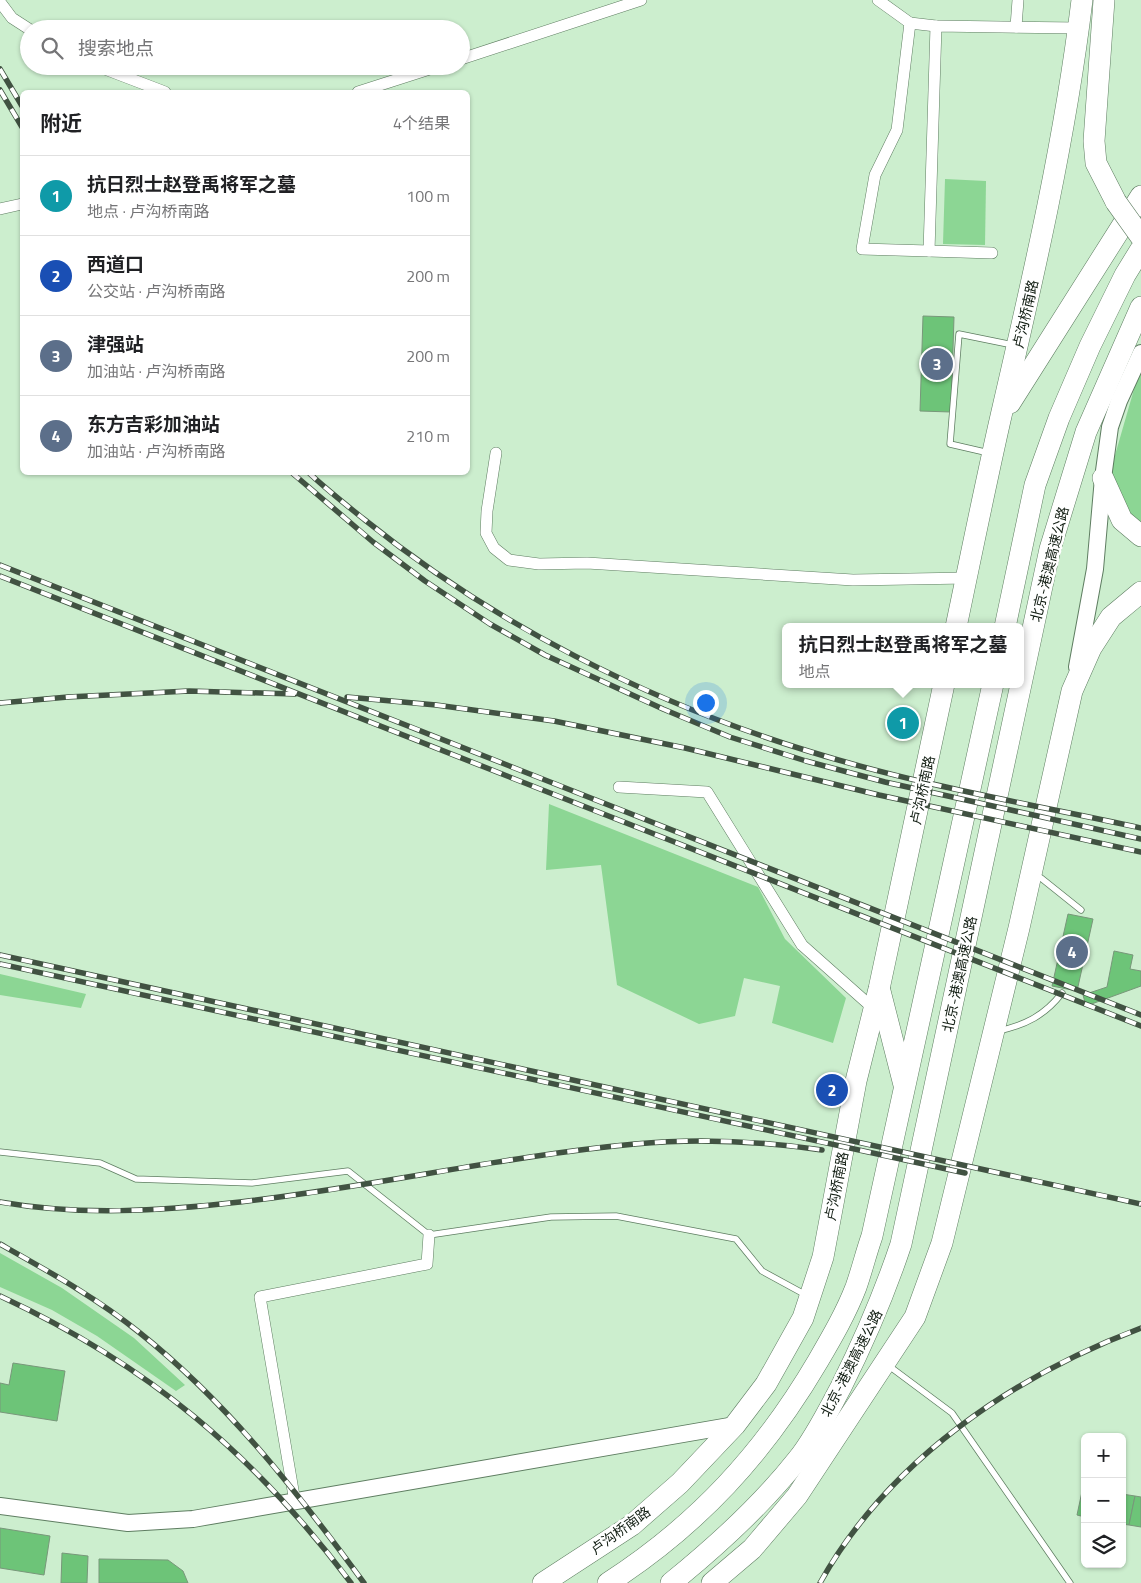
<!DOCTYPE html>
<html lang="zh">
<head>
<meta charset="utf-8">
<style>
	:root { --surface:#fff; --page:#f6f6f6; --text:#202124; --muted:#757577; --line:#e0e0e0; --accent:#a541a7 }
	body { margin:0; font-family:"Titillium Web","Noto Sans SC",sans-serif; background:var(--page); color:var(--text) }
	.controls { position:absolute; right:15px; bottom:15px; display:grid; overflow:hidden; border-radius:8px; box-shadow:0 1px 4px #0004 }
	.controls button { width:45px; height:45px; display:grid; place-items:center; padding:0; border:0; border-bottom:1px solid var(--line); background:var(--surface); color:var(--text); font:25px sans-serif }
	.you { position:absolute; left:705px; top:702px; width:18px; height:18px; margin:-12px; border:4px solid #fff; border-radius:50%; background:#1a73e8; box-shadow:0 0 0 8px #1a73e833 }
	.badge { display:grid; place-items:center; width:32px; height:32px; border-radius:50%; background:var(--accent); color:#fff; font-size:16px; font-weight:700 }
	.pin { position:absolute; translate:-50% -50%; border:2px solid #fff; box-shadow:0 1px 5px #0006 }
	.popup { position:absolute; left:782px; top:623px; width:242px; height:65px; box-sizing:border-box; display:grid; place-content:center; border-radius:8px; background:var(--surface); filter:drop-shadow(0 1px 4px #0005); font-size:16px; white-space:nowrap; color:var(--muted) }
	.popup b { font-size:19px; color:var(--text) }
	.popup::after { content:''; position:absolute; left:50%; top:100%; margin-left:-10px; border:10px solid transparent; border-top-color:var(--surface) }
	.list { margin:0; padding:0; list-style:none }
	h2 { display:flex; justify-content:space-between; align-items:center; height:65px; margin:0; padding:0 20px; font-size:21px }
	h2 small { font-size:16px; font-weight:400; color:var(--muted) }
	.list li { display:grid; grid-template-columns:32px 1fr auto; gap:15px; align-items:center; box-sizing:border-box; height:80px; padding:0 20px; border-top:1px solid var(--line) }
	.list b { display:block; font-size:19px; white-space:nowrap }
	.list p { margin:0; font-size:16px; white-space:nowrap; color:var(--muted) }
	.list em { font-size:16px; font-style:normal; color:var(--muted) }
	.icon { flex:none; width:28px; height:28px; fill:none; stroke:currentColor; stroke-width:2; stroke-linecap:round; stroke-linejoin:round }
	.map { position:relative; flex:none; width:1141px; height:1583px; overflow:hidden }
	.search { position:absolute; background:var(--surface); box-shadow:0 1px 4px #0004; left:20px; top:20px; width:450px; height:55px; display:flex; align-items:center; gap:12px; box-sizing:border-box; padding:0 18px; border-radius:28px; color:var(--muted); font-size:19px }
	.panel { position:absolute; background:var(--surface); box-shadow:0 1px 4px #0004; left:20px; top:90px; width:450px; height:385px; border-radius:8px }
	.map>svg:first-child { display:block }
</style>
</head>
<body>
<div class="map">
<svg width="1141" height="1583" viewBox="0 0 1141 1583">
	<rect width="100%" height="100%" fill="#cceece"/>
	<!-- green -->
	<g fill="#8cd694">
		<polygon points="945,179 986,181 985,245 943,244"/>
		<polygon points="1141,365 1141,529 1128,519 1109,476"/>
		<polygon points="549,804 758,887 785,939 846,998 833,1043 772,1023 780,986 744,978 735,1016 699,1024 617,985 601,865 546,870"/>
		<polygon points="0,974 86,994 81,1008 0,995"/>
		<polygon points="0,1253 62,1288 134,1338 185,1385 176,1391 97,1336 52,1310 0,1287"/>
	</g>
	<!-- building -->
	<g fill="#6dc478" stroke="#78977a">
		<polygon points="923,316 954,317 951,412 920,411"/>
		<polygon points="1068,914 1093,919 1077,991 1052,986"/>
		<polygon points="1114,951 1133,955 1130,969 1141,971 1141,986 1086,1006 1083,995 1107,987"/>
		<polygon points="13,1363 65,1371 57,1421 0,1412 0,1383 9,1385"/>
		<polygon points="1083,1487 1085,1487 1085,1517 1077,1515"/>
		<polygon points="1122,1494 1135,1496 1129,1525 1122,1524"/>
		<polygon points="1135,1496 1141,1497 1141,1527 1129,1525"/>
		<polygon points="0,1528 50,1536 44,1575 0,1568"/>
		<polygon points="62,1553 88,1556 87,1583 61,1583"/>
		<polygon points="99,1559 168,1560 183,1571 188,1583 99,1583"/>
	</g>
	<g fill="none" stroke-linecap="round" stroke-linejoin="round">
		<defs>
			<g id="lane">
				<polyline points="989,453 950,444 959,334 1013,345"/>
				<polyline points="1035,875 1041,878 1081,910"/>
				<path d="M998,1031C1026,1025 1045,1015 1062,993"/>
				<polyline points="0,1152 100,1163 136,1179 252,1183 348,1171 429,1235 551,1217 616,1216 736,1239 762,1271 806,1295"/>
				<polyline points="889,1366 952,1413 1070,1583"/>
			</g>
			<g id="street">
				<polyline points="878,0 910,23"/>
				<polyline points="0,2 12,18 29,29"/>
				<polyline points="1016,27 1018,0"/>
				<polyline points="461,59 641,0"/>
				<polyline points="97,66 165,92"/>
				<polyline points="358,92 439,66"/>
				<polyline points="0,209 22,204"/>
				<polyline points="929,251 862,249 875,175 897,130 910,23 936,26"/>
				<polyline points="992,253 929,251 936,26 1078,28"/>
				<polyline points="496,453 487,511 486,533 494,548 509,560 539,564 587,563 853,580 967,578"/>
				<polyline points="619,787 707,792 802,945 874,1009"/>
				<polyline points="295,1502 260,1297 427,1264 429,1235"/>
			</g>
			<g id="secondary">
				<polyline points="1077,667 1095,569 1103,478 1110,427 1119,401 1141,353"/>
				<polyline points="0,1506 128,1523 193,1519 735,1425"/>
			</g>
			<g id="highway">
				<polyline points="1104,0 1094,141 1096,163 1116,202"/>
				<polyline points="1010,403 1141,196"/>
				<polyline points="1103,478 1122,520 1141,536"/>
				<path d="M956,627C971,556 985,486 1001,416C1033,278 1065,141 1082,0"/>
				<polyline points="1005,627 1035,485 1059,418 1090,346 1125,275 1141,249"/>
				<polyline points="880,991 904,1085"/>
				<polyline points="543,1583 632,1525 680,1483 735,1425 766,1384 803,1318 823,1257 856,1081 879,989 944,684"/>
				<path d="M608,1583C698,1525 764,1453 818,1361C832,1337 846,1313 856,1287C862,1270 866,1253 872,1236L993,684"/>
				<path d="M671,1583C718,1545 761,1506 798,1459C815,1438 828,1411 841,1387C865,1339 884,1295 901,1244L1050,549L1086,432L1141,307"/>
				<polyline points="712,1583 752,1549 797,1496 915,1317 942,1243 1019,928 1072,691 1091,648 1111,617 1141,592"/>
			</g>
		</defs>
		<!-- lane casing -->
		<use href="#lane" stroke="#5e7d61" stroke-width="7"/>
		<!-- street casing -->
		<use href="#street" stroke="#5e7d61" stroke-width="12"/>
		<!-- secondary casing -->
		<use href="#secondary" stroke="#5e7d61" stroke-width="18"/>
		<!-- highway casing -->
		<use href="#highway" stroke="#5e7d61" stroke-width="22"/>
		<!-- lane -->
		<use href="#lane" stroke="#fff" stroke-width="5.5"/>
		<!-- street -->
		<use href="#street" stroke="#fff" stroke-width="11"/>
		<!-- secondary -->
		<use href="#secondary" stroke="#fff" stroke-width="16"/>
		<!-- highway -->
		<use href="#highway" stroke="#fff" stroke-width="21"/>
		<defs>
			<g id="rail">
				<polyline points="0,69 22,106"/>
				<polyline points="0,90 22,127"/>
				<polyline points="291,472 373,542 425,581 490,624 545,655 663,709 730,737 806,761 885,782 1141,839"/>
				<path d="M308,472C326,489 345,504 365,520C494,624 649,702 808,751C917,785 1030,804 1141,828"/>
				<polyline points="0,565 1141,1015"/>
				<polyline points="0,576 1141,1026"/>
				<polyline points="347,697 436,705 554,721 685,748 879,795 1141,852"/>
				<polyline points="0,703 68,697 189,691 295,694"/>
				<polyline points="0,955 1141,1204"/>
				<polyline points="0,964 965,1173"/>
				<path d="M0,1202C79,1216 161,1211 240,1202C373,1187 503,1156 635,1144C697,1138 760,1141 822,1150"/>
				<path d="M0,1244C48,1271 97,1298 140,1333C228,1403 298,1493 364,1583"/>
				<path d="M0,1296C148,1365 253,1453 351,1583"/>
				<path d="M820,1583C888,1461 1013,1376 1141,1328"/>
			</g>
		</defs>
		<!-- rail casing -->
		<use href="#rail" stroke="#415242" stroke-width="5.5"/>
		<!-- rail -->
		<use href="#rail" stroke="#fff" stroke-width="4" stroke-dasharray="11" stroke-linecap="butt"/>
		<defs>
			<polyline id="highway-bridge" points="1116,202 1141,237"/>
		</defs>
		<!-- highway-bridge casing -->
		<use href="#highway-bridge" stroke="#5e7d61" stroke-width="22" stroke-linecap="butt"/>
		<!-- highway-bridge -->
		<use href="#highway-bridge" stroke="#fff" stroke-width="21"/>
	</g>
	<g text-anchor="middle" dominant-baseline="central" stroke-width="5" stroke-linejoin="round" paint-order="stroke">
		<!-- street labels -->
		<g font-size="14" fill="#111d12" stroke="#fff">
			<text transform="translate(1025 314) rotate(-77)">卢沟桥南路</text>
			<text transform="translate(1049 564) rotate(-76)">北京-港澳高速公路</text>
			<text transform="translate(922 790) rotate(-78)">卢沟桥南路</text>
			<text transform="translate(959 974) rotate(-78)">北京-港澳高速公路</text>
			<text transform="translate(836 1186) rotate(-79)">卢沟桥南路</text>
			<text transform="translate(851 1363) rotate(-63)">北京-港澳高速公路</text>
			<text transform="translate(620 1530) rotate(-36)">卢沟桥南路</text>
		</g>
	</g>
</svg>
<div class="controls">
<button>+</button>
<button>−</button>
<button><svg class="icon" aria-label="layers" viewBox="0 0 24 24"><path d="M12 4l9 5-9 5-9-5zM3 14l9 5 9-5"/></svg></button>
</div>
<div class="you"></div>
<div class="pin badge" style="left:903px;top:723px;background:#0f9aa8">1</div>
<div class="popup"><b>抗日烈士赵登禹将军之墓</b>地点</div>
<div class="pin badge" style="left:832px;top:1090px;background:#1a4fb4">2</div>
<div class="pin badge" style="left:937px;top:364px;background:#5c6f8a">3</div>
<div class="pin badge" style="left:1072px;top:952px;background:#5c6f8a">4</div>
<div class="search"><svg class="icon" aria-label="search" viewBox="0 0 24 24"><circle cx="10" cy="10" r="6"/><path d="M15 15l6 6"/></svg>搜索地点</div>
<section class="panel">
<h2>附近<small>4个结果</small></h2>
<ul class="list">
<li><span class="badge" style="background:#0f9aa8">1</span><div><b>抗日烈士赵登禹将军之墓</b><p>地点 · 卢沟桥南路</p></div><em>100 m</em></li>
<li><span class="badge" style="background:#1a4fb4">2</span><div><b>西道口</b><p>公交站 · 卢沟桥南路</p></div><em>200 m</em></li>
<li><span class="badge" style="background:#5c6f8a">3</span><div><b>津强站</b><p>加油站 · 卢沟桥南路</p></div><em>200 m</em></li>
<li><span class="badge" style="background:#5c6f8a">4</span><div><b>东方吉彩加油站</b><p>加油站 · 卢沟桥南路</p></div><em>210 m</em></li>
</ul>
</section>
</div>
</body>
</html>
